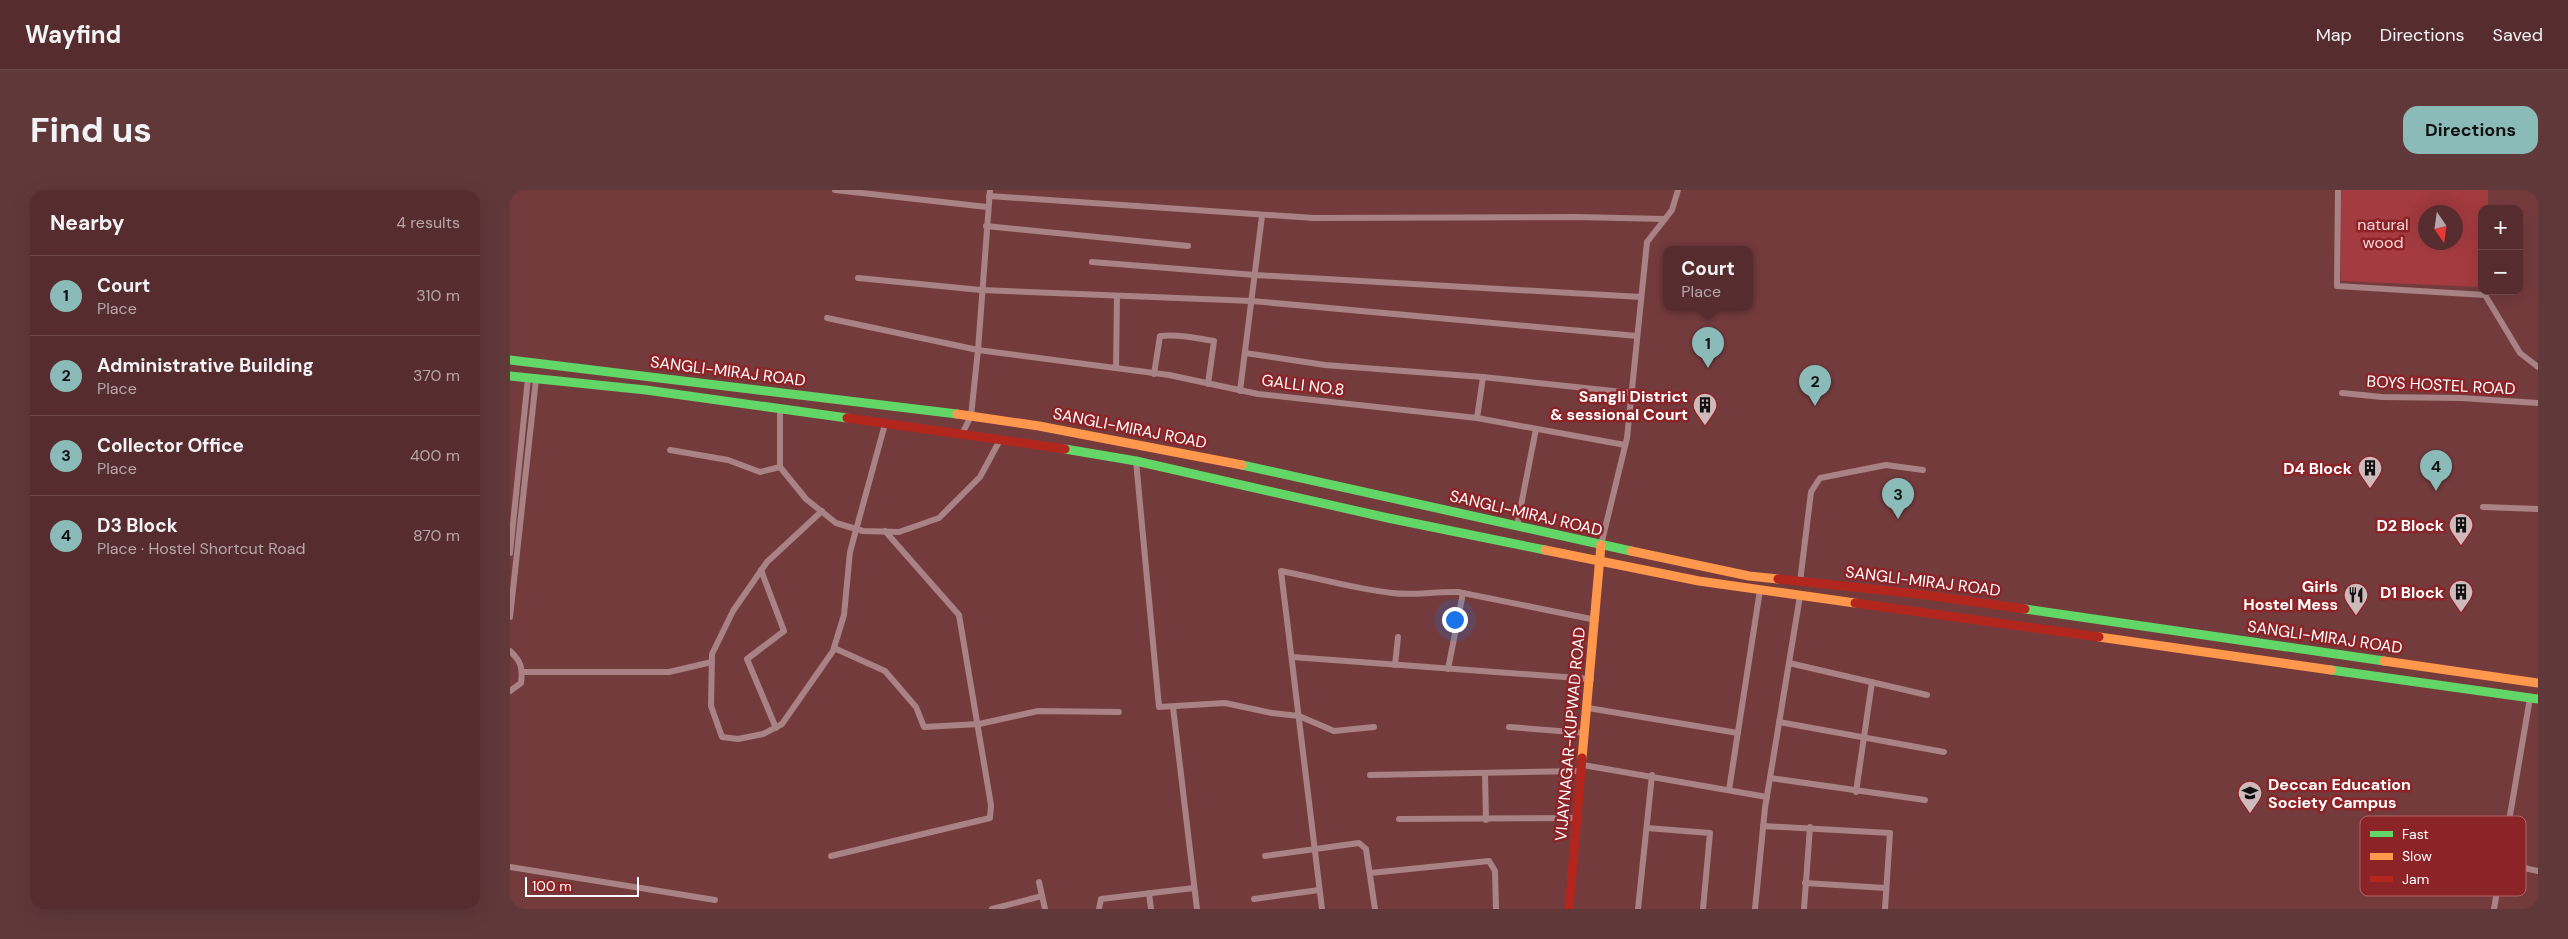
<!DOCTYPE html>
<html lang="en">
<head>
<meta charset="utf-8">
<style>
	:root { --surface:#572c2e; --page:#60383a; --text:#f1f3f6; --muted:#b6a7aa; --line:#6d484a; --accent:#8bbbb9 }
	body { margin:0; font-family:"DM Sans",sans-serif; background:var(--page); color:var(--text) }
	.controls { position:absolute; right:15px; top:15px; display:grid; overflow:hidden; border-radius:10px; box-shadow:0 5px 20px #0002 }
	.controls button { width:45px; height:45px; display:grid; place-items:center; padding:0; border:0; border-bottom:1px solid var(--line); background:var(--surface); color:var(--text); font:25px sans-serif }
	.compass { position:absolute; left:1908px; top:15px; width:45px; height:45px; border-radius:50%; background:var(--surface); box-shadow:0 5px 20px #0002; rotate:167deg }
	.scale { position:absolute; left:15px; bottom:12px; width:114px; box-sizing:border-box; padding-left:5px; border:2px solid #fff; border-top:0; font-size:14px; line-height:18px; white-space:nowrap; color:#fff; -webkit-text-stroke:4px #8c2327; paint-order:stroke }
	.you { position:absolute; left:944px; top:429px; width:18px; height:18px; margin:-12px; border:4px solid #fff; border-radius:50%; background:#1a73e8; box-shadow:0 0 0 8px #1a73e833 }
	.badge { display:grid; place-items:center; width:32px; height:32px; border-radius:50%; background:var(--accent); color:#111; font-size:16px; font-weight:700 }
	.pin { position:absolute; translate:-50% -41px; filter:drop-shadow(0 1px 2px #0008) }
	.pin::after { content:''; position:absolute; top:26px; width:18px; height:15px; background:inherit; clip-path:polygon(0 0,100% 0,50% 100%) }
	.popup { position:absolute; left:1153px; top:56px; width:90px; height:65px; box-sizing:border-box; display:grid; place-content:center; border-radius:10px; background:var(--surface); filter:drop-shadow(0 1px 4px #0005); font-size:16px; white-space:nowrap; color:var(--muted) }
	.popup b { font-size:19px; color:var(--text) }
	.popup::after { content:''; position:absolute; left:50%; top:100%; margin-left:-10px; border:10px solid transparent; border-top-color:var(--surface) }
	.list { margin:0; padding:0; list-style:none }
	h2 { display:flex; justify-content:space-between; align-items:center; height:65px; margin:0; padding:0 20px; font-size:21px }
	h2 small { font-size:16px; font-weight:400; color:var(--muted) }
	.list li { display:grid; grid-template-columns:32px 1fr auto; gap:15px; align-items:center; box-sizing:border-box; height:80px; padding:0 20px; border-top:1px solid var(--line) }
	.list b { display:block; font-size:19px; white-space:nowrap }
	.list p { margin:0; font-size:16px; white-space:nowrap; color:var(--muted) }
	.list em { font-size:16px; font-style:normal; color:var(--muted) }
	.map { position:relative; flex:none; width:2028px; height:719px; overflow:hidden; border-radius:15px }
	header { display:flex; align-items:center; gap:30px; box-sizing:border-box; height:70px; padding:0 25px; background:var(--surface); border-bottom:1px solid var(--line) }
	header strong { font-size:24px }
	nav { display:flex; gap:28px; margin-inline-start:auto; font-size:18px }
	.intro { display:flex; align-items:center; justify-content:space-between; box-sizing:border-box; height:120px; padding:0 30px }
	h1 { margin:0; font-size:35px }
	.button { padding:12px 22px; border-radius:15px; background:var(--accent); color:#111; font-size:18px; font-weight:700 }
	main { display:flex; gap:30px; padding:0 30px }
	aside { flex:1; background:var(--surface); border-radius:15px; box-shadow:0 5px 20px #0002 }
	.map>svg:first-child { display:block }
</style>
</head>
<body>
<header>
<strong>Wayfind</strong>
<nav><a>Map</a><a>Directions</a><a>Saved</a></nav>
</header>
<div class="intro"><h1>Find us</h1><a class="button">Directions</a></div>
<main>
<aside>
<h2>Nearby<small>4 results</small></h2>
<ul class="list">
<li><span class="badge">1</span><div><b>Court</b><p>Place</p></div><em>310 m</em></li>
<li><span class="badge">2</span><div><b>Administrative Building</b><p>Place</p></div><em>370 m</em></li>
<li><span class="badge">3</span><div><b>Collector Office</b><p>Place</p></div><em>400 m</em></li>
<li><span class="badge">4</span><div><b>D3 Block</b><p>Place · Hostel Shortcut Road</p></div><em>870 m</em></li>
</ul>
</aside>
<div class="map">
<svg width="2028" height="719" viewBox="0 0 2028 719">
	<rect width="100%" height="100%" fill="#743b3d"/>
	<!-- green -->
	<path fill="#a43b40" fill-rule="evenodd" d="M1830,0H1978V19H1972V97L1831,91ZM1916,22H1946V52H1916Z"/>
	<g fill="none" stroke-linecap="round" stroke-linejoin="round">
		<!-- street -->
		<g stroke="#a88284" stroke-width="6">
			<polyline points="325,0 477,17"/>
			<polyline points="1828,0 1827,96 1975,105 2010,163 2028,177"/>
			<polyline points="479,6 804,28 1066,27 1155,29"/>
			<polyline points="476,36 678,56"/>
			<polyline points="582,72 745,85 1131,107"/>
			<polyline points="348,88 471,100 742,111 1127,146"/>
			<polyline points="317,128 468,160 659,185 748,204 967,228 1115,255"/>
			<polyline points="735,163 815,175 973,187"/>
			<polyline points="606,178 607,106"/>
			<path d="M644,184L650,146C668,144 686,148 704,151L698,194"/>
			<polyline points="730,201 752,26"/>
			<polyline points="1832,203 1872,207 1951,208 2028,213"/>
			<polyline points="270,219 270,277 296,309 326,333 353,341 389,342 429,328 470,287 490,250"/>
			<polyline points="967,228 973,187 1122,203"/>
			<polyline points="452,244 461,226 468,160 480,0"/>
			<polyline points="160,260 218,270 250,282 270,277"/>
			<polyline points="626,271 649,517 715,513 762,523 789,526 824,541 864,537"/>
			<polyline points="1973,317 2028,319"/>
			<polyline points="312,321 257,372 223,421 202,464 201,516 212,547 228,549 253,544 272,534 323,461 334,425 340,362 375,234"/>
			<polyline points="1007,336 1026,239"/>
			<polyline points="1091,355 1117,248 1137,52 1162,20 1168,0"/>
			<polyline points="0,363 18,188"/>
			<polyline points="251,380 274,441 237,469 266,538"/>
			<polyline points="1290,392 1301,302 1310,288 1376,275 1413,280"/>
			<polyline points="0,427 26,189"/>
			<polyline points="324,458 375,481 406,517 414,537 469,534 528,521 609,522"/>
			<path d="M0,461C11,471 13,478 11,493L0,501"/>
			<polyline points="782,467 1081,489"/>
			<polyline points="1279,473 1417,505"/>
			<polyline points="885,475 888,447"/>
			<polyline points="938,479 953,403"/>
			<polyline points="12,482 159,482 202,472"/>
			<polyline points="663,517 687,719"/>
			<polyline points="1078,518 1228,543"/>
			<polyline points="1269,532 1434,562"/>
			<polyline points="999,537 1075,543"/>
			<polyline points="1073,575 1257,607"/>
			<polyline points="975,583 976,630"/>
			<polyline points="860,585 1072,581"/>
			<polyline points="1260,588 1415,610"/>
			<polyline points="1219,600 1250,400"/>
			<polyline points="1346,602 1362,492"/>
			<polyline points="889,629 1068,628"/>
			<polyline points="1253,636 1380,643 1375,719"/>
			<polyline points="1137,638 1200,643 1193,719"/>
			<polyline points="321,666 480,628 481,615 449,425 375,341"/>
			<polyline points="755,666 849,653 856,659 865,719"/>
			<polyline points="1992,673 2028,681"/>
			<polyline points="0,677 205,710"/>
			<polyline points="860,683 979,671 985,681 986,719"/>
			<polyline points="529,692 535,719"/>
			<polyline points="1295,693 1375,698"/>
			<polyline points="639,703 641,719"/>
			<polyline points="744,709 809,700"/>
			<polyline points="482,719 532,706"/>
			<polyline points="589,719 591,709 684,698"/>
			<path d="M812,719L771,381C808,388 845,399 882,403C905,406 926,401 948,402L1086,430"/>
			<polyline points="1128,719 1142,585"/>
			<polyline points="1245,719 1255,618 1290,406"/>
			<polyline points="1294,719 1300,637"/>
			<polyline points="1984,719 2020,508"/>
		</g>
		<!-- fast -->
		<g stroke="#63d668" stroke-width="9">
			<polyline points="0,170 447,224"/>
			<polyline points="0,186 136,200 337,228"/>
			<polyline points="555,259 626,271 878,328 1035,360"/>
			<polyline points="732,275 1121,361"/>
			<polyline points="1515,419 1874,471"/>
			<polyline points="1821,480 2028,509"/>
		</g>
		<!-- slow -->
		<g stroke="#ff974d" stroke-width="9">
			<polyline points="447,224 529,236 732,275"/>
			<polyline points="1035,360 1189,391 1345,413"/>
			<polyline points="1121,361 1239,386 1268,389"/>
			<polyline points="1589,447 1821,480"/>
			<polyline points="1874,471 2028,493"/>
			<polyline points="1072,568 1091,355"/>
		</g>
		<!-- jam -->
		<g stroke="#b3261e" stroke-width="9">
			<polyline points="337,228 555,259"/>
			<polyline points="1268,389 1408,404 1515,419"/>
			<polyline points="1345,413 1589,447"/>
			<polyline points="1059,719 1072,568"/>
		</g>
	</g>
	<!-- icons -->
	<defs>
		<symbol id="building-pin" viewBox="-11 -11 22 30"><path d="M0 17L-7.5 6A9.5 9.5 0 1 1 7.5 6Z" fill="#cebabb" stroke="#8c2327"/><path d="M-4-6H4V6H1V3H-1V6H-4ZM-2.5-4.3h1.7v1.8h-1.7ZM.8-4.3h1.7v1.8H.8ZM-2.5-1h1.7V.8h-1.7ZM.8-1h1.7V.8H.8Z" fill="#111"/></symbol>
		<symbol id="restaurant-pin" viewBox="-11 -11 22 30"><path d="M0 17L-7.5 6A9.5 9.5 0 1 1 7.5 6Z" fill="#cebabb" stroke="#8c2327"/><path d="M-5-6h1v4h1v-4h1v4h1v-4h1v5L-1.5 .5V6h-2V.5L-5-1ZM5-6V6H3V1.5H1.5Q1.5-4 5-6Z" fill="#111"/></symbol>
		<symbol id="university-pin" viewBox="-11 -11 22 30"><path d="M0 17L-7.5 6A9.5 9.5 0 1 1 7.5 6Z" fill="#cebabb" stroke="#8c2327"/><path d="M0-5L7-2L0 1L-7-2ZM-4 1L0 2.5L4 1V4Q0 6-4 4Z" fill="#111"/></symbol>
	</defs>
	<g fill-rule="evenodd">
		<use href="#building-pin" x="1181" y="201" width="28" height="38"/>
		<use href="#building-pin" x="1846" y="264" width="28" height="38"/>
		<use href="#building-pin" x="1937" y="321" width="28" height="38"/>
		<use href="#building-pin" x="1937" y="388" width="28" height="38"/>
		<use href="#restaurant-pin" x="1832" y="391" width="28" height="38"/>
		<use href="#university-pin" x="1726" y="589" width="28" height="38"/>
	</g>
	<g text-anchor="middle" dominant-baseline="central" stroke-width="5" stroke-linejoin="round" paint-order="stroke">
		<!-- park labels -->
		<g font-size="16" fill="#f8d6d8" stroke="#8c2327">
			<text x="1873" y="34">natural<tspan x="1873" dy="18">wood</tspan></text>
		</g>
		<!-- street labels -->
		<g font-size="16" fill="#fff" stroke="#8c2327">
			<text transform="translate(218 181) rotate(7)">SANGLI-MIRAJ ROAD</text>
			<text transform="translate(793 195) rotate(7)">GALLI NO.8</text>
			<text transform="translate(1931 195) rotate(3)">BOYS HOSTEL ROAD</text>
			<text transform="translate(620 238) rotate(11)">SANGLI-MIRAJ ROAD</text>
			<text transform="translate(1016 323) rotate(13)">SANGLI-MIRAJ ROAD</text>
			<text transform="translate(1413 391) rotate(7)">SANGLI-MIRAJ ROAD</text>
			<text transform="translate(1815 447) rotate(8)">SANGLI-MIRAJ ROAD</text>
			<text transform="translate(1060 544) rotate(-85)">VIJAYNAGAR-KUPWAD ROAD</text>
		</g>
		<!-- poi labels -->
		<g font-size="16" font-weight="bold" fill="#fff" stroke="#8c2327" text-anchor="end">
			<text x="1178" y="206">Sangli District<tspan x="1178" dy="18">&amp; sessional Court</tspan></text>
			<text x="1842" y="278">D4 Block</text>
			<text x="1934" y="335">D2 Block</text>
			<text x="1828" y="396">Girls<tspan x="1828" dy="18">Hostel Mess</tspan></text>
			<text x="1934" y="402">D1 Block</text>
			<text x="1758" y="594" text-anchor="start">Deccan Education<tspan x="1758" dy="18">Society Campus</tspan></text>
		</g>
	</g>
	<!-- legend -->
	<rect x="1850" y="626" width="166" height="80" rx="8" fill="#8c2327" stroke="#ae6568" stroke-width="1"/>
	<rect x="1860" y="641" width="23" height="6" fill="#63d668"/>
	<rect x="1860" y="663" width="23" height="7" fill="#ff974d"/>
	<rect x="1860" y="686" width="23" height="6" fill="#b3261e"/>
	<g font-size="14" fill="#fff">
		<text x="1892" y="649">Fast</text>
		<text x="1892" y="671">Slow</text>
		<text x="1892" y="694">Jam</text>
	</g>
</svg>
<div class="controls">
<button>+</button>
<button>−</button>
</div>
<svg class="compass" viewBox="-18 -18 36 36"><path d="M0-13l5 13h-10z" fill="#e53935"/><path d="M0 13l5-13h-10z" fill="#b6a7aa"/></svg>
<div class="scale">100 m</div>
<div class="you"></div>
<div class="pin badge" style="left:1198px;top:178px">1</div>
<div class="popup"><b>Court</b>Place</div>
<div class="pin badge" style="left:1305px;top:216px">2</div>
<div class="pin badge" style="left:1388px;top:329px">3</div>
<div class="pin badge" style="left:1926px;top:301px">4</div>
</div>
</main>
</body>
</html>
